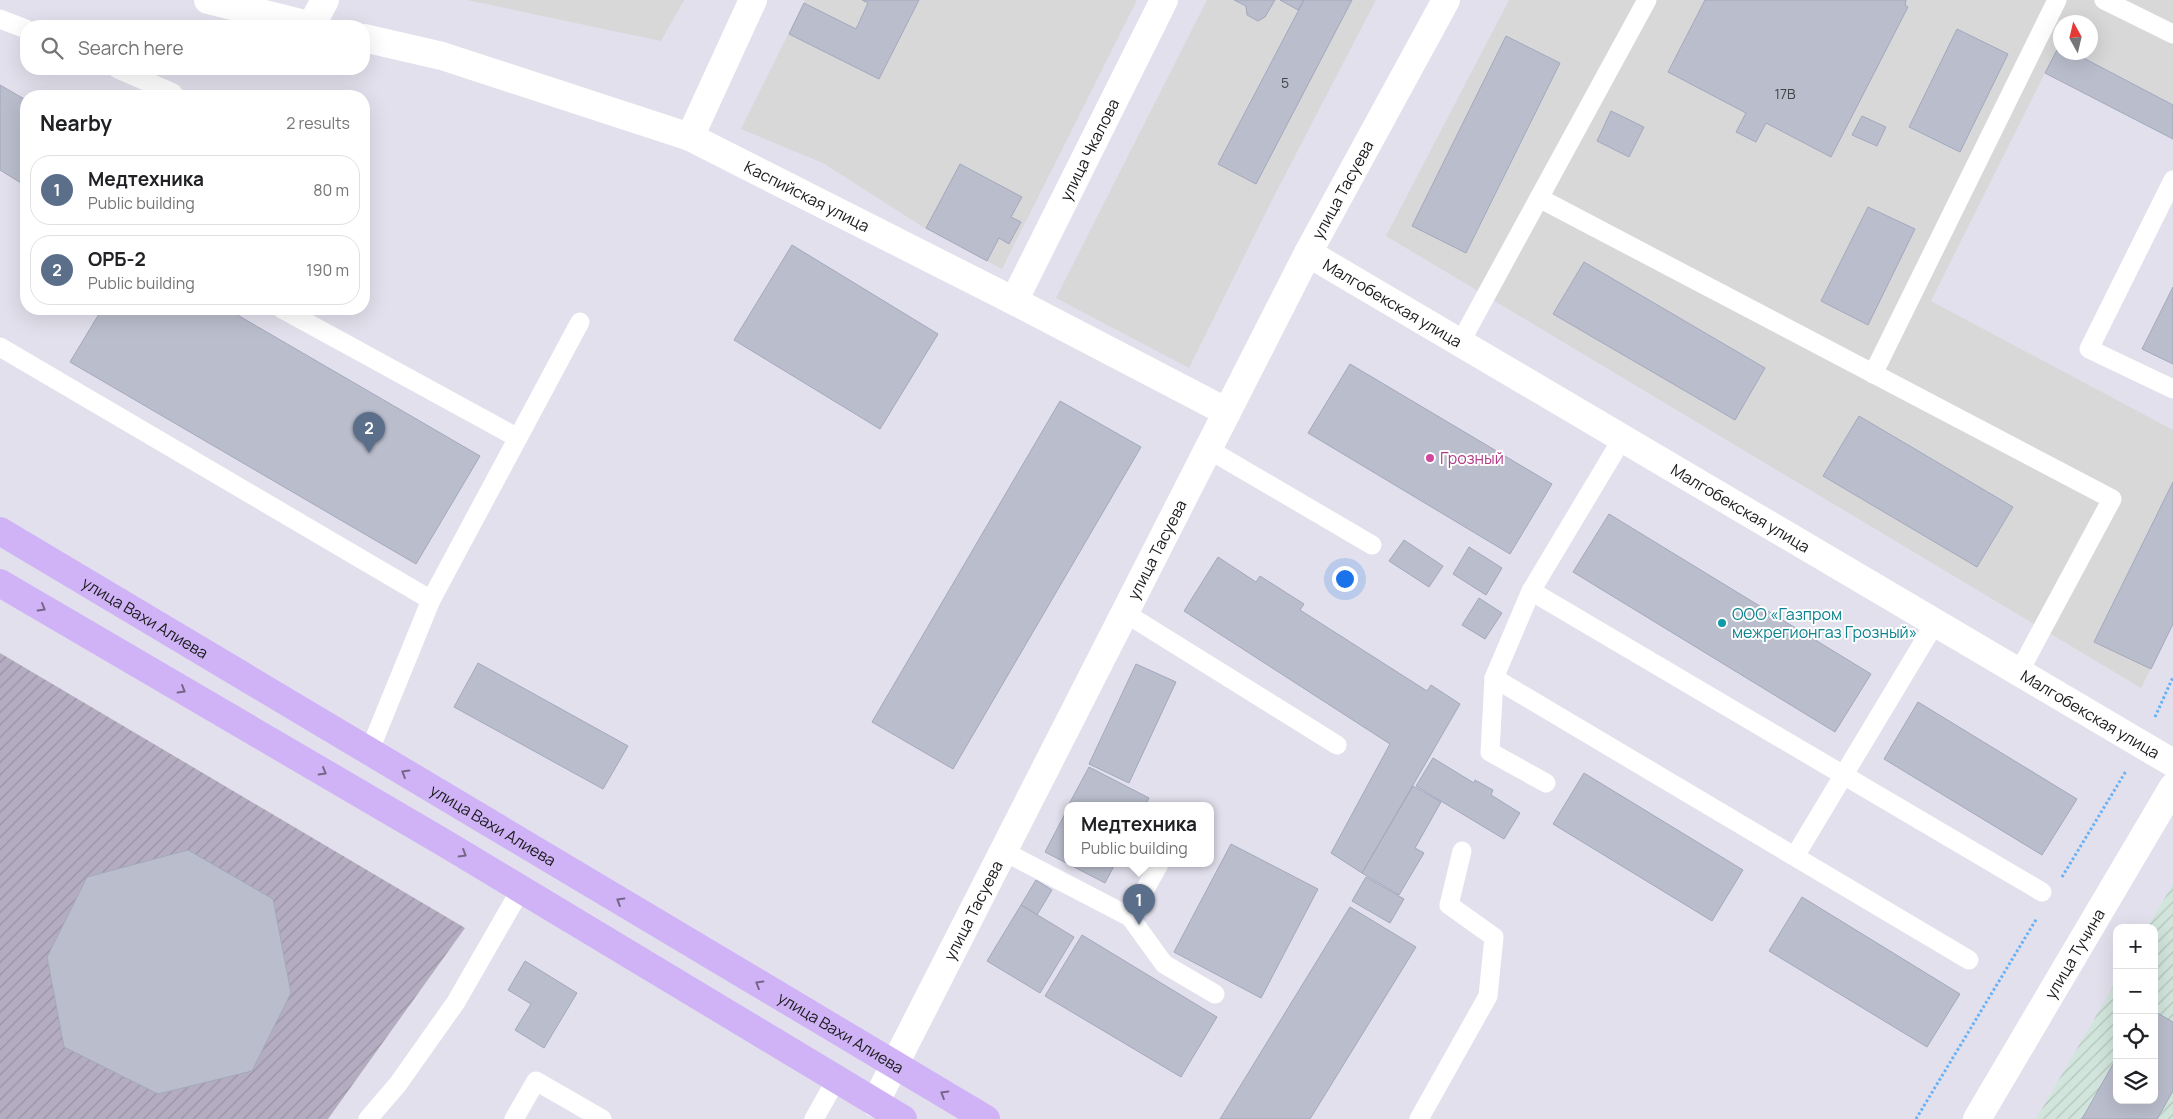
<!DOCTYPE html>
<html lang="en">
<head>
<meta charset="utf-8">
<style>
	:root { --surface:#fff; --page:#f6f6f6; --text:#202124; --muted:#757577; --line:#e0e0e0; --accent:#b45309 }
	body { margin:0; font-family:Manrope,sans-serif; background:var(--page); color:var(--text) }
	.controls { position:absolute; right:15px; bottom:15px; display:grid; overflow:hidden; border-radius:10px; box-shadow:0 5px 20px #0002 }
	.controls button { width:45px; height:45px; display:grid; place-items:center; padding:0; border:0; border-bottom:1px solid var(--line); background:var(--surface); color:var(--text); font:25px sans-serif }
	.compass { position:absolute; left:2053px; top:15px; width:45px; height:45px; border-radius:50%; background:var(--surface); box-shadow:0 5px 20px #0002; rotate:352deg }
	.you { position:absolute; left:1344px; top:578px; width:18px; height:18px; margin:-12px; border:4px solid #fff; border-radius:50%; background:#1a73e8; box-shadow:0 0 0 8px #1a73e833 }
	.badge { display:grid; place-items:center; width:32px; height:32px; border-radius:50%; background:var(--accent); color:#fff; font-size:16px; font-weight:700 }
	.pin { position:absolute; translate:-50% -41px; filter:drop-shadow(0 1px 2px #0008) }
	.pin::after { content:''; position:absolute; top:26px; width:18px; height:15px; background:inherit; clip-path:polygon(0 0,100% 0,50% 100%) }
	.popup { position:absolute; left:1064px; top:802px; width:150px; height:65px; box-sizing:border-box; display:grid; place-content:center; border-radius:10px; background:var(--surface); filter:drop-shadow(0 1px 4px #0005); font-size:16px; white-space:nowrap; color:var(--muted) }
	.popup b { font-size:19px; color:var(--text) }
	.popup::after { content:''; position:absolute; left:50%; top:100%; margin-left:-10px; border:10px solid transparent; border-top-color:var(--surface) }
	.list { margin:0; padding:0; list-style:none }
	h2 { display:flex; justify-content:space-between; align-items:center; height:65px; margin:0; padding:0 20px; font-size:21px }
	h2 small { font-size:16px; font-weight:400; color:var(--muted) }
	.list li { display:grid; grid-template-columns:32px 1fr auto; gap:15px; align-items:center; box-sizing:border-box; height:70px; margin:0 10px 10px; padding:0 10px; border:1px solid var(--line); border-radius:20px }
	.list b { display:block; font-size:19px; white-space:nowrap }
	.list p { margin:0; font-size:16px; white-space:nowrap; color:var(--muted) }
	.list em { font-size:16px; font-style:normal; color:var(--muted) }
	.icon { flex:none; width:28px; height:28px; fill:none; stroke:currentColor; stroke-width:2; stroke-linecap:round; stroke-linejoin:round }
	.map { position:relative; flex:none; width:2173px; height:1119px; overflow:hidden }
	.search { position:absolute; background:var(--surface); box-shadow:0 5px 20px #0002; left:20px; top:20px; width:350px; height:55px; display:flex; align-items:center; gap:12px; box-sizing:border-box; padding:0 18px; border-radius:20px; color:var(--muted); font-size:19px }
	.panel { position:absolute; background:var(--surface); box-shadow:0 5px 20px #0002; left:20px; top:90px; width:350px; height:225px; border-radius:20px }
	.map>svg:first-child { display:block }
</style>
</head>
<body>
<div class="map">
<svg width="2173" height="1119" viewBox="0 0 2173 1119">
	<defs>
		<pattern id="industrial-furrows" width="10" height="10" patternUnits="userSpaceOnUse" patternTransform="scale(1.25)"><rect width="10" height="10" fill="#d2e5dd"/><path d="M-1 1l2-2M0 10L10 0M9 11l2-2" fill="none" stroke="#b4c4bd"/></pattern>
		<pattern id="construction-furrows" width="10" height="10" patternUnits="userSpaceOnUse" patternTransform="scale(1.25)"><rect width="10" height="10" fill="#b4acc0"/><path d="M-1 1l2-2M0 10L10 0M9 11l2-2" fill="none" stroke="#9a93a4"/></pattern>
	</defs>
	<rect width="100%" height="100%" fill="#e1e0ec"/>
	<!-- residential -->
	<g fill="#d8d8d9">
		<polygon points="467,0 684,0 661,41"/>
		<polygon points="805,0 1137,0 1002,269 926,229 823,163 741,129"/>
		<polygon points="1207,0 1376,0 1271,202 1189,368 1056,298"/>
		<polygon points="1509,0 2173,0 2173,105 2072,53 2090,52 2090,22 2060,22 2060,46 2045,73 1931,301 2173,430 2173,624 2141,688 1386,236"/>
	</g>
	<!-- industrial -->
	<polygon fill="url(#industrial-furrows)" points="2173,884 2173,1119 2036,1119 2117,980 2117,1100 2154,1100 2154,928 2147,928"/>
	<!-- construction -->
	<polygon fill="url(#construction-furrows)" points="0,653 465,928 328,1119 0,1119"/>
	<!-- building -->
	<g fill="#babdcc" stroke="#a3a8bd">
		<polygon points="862,0 919,0 879,79 789,34 804,3 856,29 868,3"/>
		<polygon points="1234,0 1275,0 1265,17 1258,21 1247,15 1246,6"/>
		<polygon points="1280,0 1304,0 1298,10"/>
		<polygon points="1304,0 1352,0 1256,184 1218,164"/>
		<polygon points="1705,0 1906,0 1905,5 1908,7 1831,157 1766,123 1756,142 1736,132 1746,113 1668,72"/>
		<polygon points="1957,29 2008,54 1960,152 1909,127"/>
		<polygon points="1506,36 1560,63 1466,253 1412,226"/>
		<polygon points="2059,46 2060,52 2072,52 2173,105 2173,139 2045,73"/>
		<polygon points="0,85 26,100 26,186 0,170"/>
		<polygon points="1611,111 1644,127 1629,157 1597,141"/>
		<polygon points="1862,116 1886,127 1877,146 1852,135"/>
		<polygon points="960,164 1022,197 1011,217 1021,222 1009,244 999,238 987,261 926,228"/>
		<polygon points="1868,207 1915,229 1868,325 1821,301"/>
		<polygon points="792,245 938,334 880,429 734,340"/>
		<polygon points="1584,262 1765,368 1735,420 1553,314"/>
		<polygon points="2173,287 2173,364 2142,349"/>
		<polygon points="102,309 227,309 480,456 416,564 70,362"/>
		<polygon points="1350,364 1552,484 1510,554 1308,433"/>
		<polygon points="1060,401 1141,447 953,769 872,722"/>
		<polygon points="1859,416 2013,507 1977,567 1823,476"/>
		<polygon points="2173,482 2173,624 2151,669 2094,642"/>
		<polygon points="1609,514 1871,674 1835,732 1573,572"/>
		<polygon points="1404,540 1443,566 1429,587 1389,561"/>
		<polygon points="1469,547 1502,568 1486,595 1453,574"/>
		<polygon points="1218,557 1256,582 1260,576 1304,604 1300,610 1427,691 1431,685 1460,704 1362,873 1331,853 1390,744 1184,611"/>
		<polygon points="1479,598 1502,613 1485,639 1462,625"/>
		<polygon points="478,663 628,746 603,789 454,707"/>
		<polygon points="1136,664 1176,682 1129,783 1089,764"/>
		<polygon points="1918,702 2077,799 2042,855 1884,759"/>
		<polygon points="1433,758 1474,783 1475,780 1493,790 1491,795 1520,813 1504,839 1416,786"/>
		<polygon points="1089,767 1149,798 1145,806 1068,806"/>
		<polygon points="1584,773 1743,870 1712,921 1553,824"/>
		<polygon points="1413,786 1441,802 1415,848 1424,853 1399,895 1362,873"/>
		<polygon points="1068,808 1068,864 1115,864 1105,883 1045,852"/>
		<polygon points="1231,844 1318,889 1261,998 1174,952"/>
		<polygon points="188,850 273,899 291,993 252,1071 158,1094 64,1047 47,957 87,877"/>
		<polygon points="1366,877 1404,899 1390,923 1352,901"/>
		<polygon points="1036,880 1052,890 1037,915 1021,905"/>
		<polygon points="1802,897 1960,994 1927,1047 1769,951"/>
		<polygon points="1021,905 1074,937 1040,993 987,961"/>
		<polygon points="1350,907 1416,947 1310,1119 1220,1119"/>
		<polygon points="1082,935 1217,1017 1181,1077 1045,996"/>
		<polygon points="525,961 577,993 544,1048 515,1030 531,1004 508,990"/>
		<polygon points="2154,1011 2173,1022 2173,1091 2157,1119 2082,1119 2117,1057 2117,1100 2154,1100"/>
	</g>
	<g fill="none" stroke-linecap="round" stroke-linejoin="round">
		<!-- path -->
		<g stroke="#67b1f6" stroke-width="3" stroke-dasharray="2.5 2.5" stroke-linecap="butt">
			<polyline points="2155,717 2173,677"/>
			<polyline points="2062,877 2126,771"/>
			<polyline points="1916,1119 2037,918"/>
		</g>
		<!-- service -->
		<g stroke="#fff" stroke-width="19">
			<polyline points="2104,0 2173,34"/>
			<polyline points="0,19 26,29"/>
			<polyline points="118,69 173,93"/>
			<polyline points="2173,180 2089,349 2173,389"/>
			<polyline points="1539,198 2112,499 2019,672"/>
			<polyline points="282,309 518,438"/>
			<polyline points="1460,343 1647,0"/>
			<polyline points="0,347 431,600"/>
			<polyline points="1873,374 2057,0"/>
			<polyline points="1622,439 1531,591 2042,892"/>
			<polyline points="1208,449 1372,545"/>
			<polyline points="1531,591 1494,678 1490,752 1546,783"/>
			<polyline points="1125,613 1337,745"/>
			<polyline points="1494,678 1969,960"/>
			<polyline points="369,752 431,600 580,322"/>
			<polyline points="1003,851 1130,917 1164,964 1215,994"/>
			<polyline points="1795,856 1935,623"/>
			<polyline points="1130,917 1159,864"/>
			<polyline points="368,1119 398,1084 456,1002 521,889"/>
			<polyline points="514,1119 536,1081 602,1119"/>
			<polyline points="814,1119 836,1080"/>
			<polyline points="1419,1119 1488,996 1494,937 1449,905 1462,851"/>
		</g>
		<!-- minor -->
		<g stroke="#fff" stroke-width="28">
			<polyline points="208,0 313,26"/>
			<polyline points="311,26 325,0"/>
			<path id="s1" d="M364,38L442,56L690,137L1014,301L1227,412"/>
			<polyline points="690,137 753,0"/>
			<path id="s2" d="M1308,253L2173,763"/>
			<path id="s3" d="M1014,301L1164,0"/>
			<path id="s4" d="M875,1103L1308,253L1446,0"/>
		</g>
		<!-- tertiary -->
		<path stroke="#fff" stroke-width="28" id="s5" d="M1977,1119L2173,787"/>
		<!-- secondary -->
		<g stroke="#d0b3f7" stroke-width="28">
			<path id="s6" d="M0,531L986,1119"/>
			<polyline points="0,583 446,844 903,1119"/>
		</g>
	</g>
	<!-- one-way arrows -->
	<defs><path id="oneway-chevron" d="M-2-3.5L2.5 0L-2 3.5" fill="none" stroke-width="1.6" stroke-linecap="round" stroke-linejoin="round" transform="scale(1.25)"/></defs>
	<g stroke="#766789">
		<use href="#oneway-chevron" transform="translate(42 608) rotate(30)"/>
		<use href="#oneway-chevron" transform="translate(182 690) rotate(30)"/>
		<use href="#oneway-chevron" transform="translate(323 772) rotate(30)"/>
		<use href="#oneway-chevron" transform="translate(405 773) rotate(-149)"/>
		<use href="#oneway-chevron" transform="translate(463 854) rotate(31)"/>
		<use href="#oneway-chevron" transform="translate(620 901) rotate(-149)"/>
		<use href="#oneway-chevron" transform="translate(759 984) rotate(-149)"/>
		<use href="#oneway-chevron" transform="translate(944 1094) rotate(-149)"/>
	</g>
	<!-- markers -->
	<circle fill="#d1479c" stroke="#fff" stroke-width="2" cx="1430" cy="458" r="5"/>
	<circle fill="#0f9aa8" stroke="#fff" stroke-width="2" cx="1722" cy="623" r="5"/>
	<g text-anchor="middle" dominant-baseline="central" stroke-width="4" stroke-linejoin="round" paint-order="stroke">
		<!-- number labels -->
		<g font-size="14" fill="#434447">
			<text x="1285" y="82">5</text>
			<text x="1785" y="93">17В</text>
		</g>
		<!-- street labels -->
		<g font-size="16" fill="#1b1b1b" stroke="#fff">
			<text stroke="none"><textPath href="#s3" startOffset="169">улица Чкалова</textPath></text>
			<text stroke="none"><textPath href="#s4" startOffset="1026">улица Тасуева</textPath></text>
			<text stroke="none"><textPath href="#s1" startOffset="472">Каспийская улица</textPath></text>
			<text stroke="none"><textPath href="#s2" startOffset="98">Малгобекская улица</textPath></text>
			<text stroke="none"><textPath href="#s2" startOffset="502">Малгобекская улица</textPath></text>
			<text stroke="none"><textPath href="#s4" startOffset="621">улица Тасуева</textPath></text>
			<text stroke="none"><textPath href="#s6" startOffset="169">улица Вахи Алиева</textPath></text>
			<text stroke="none"><textPath href="#s2" startOffset="908">Малгобекская улица</textPath></text>
			<text stroke="none"><textPath href="#s6" startOffset="574">улица Вахи Алиева</textPath></text>
			<text stroke="none"><textPath href="#s4" startOffset="216">улица Тасуева</textPath></text>
			<text stroke="none"><textPath href="#s5" startOffset="192">улица Тучина</textPath></text>
			<text stroke="none"><textPath href="#s6" startOffset="979">улица Вахи Алиева</textPath></text>
		</g>
		<!-- hotel labels -->
		<g font-size="16" fill="#b23c85" stroke="#fff" text-anchor="start">
			<text x="1440" y="458">Грозный</text>
		</g>
		<!-- culture labels -->
		<g font-size="16" fill="#0d838f" stroke="#fff" text-anchor="start">
			<text x="1732" y="614">ООО «Газпром<tspan x="1732" dy="18">межрегионгаз Грозный»</tspan></text>
		</g>
	</g>
</svg>
<div class="controls">
<button>+</button>
<button>−</button>
<button><svg class="icon" aria-label="locate" viewBox="0 0 24 24"><circle cx="12" cy="12" r="6"/><path d="M12 2v4M12 18v4M2 12h4M18 12h4"/></svg></button>
<button><svg class="icon" aria-label="layers" viewBox="0 0 24 24"><path d="M12 4l9 5-9 5-9-5zM3 14l9 5 9-5"/></svg></button>
</div>
<svg class="compass" viewBox="-18 -18 36 36"><path d="M0-13l5 13h-10z" fill="#e53935"/><path d="M0 13l5-13h-10z" fill="#757577"/></svg>
<div class="you"></div>
<div class="pin badge" style="left:1139px;top:925px;background:#5c6f8a">1</div>
<div class="popup"><b>Медтехника</b>Public building</div>
<div class="pin badge" style="left:369px;top:453px;background:#5c6f8a">2</div>
<div class="search"><svg class="icon" aria-label="search" viewBox="0 0 24 24"><circle cx="10" cy="10" r="6"/><path d="M15 15l6 6"/></svg>Search here</div>
<section class="panel">
<h2>Nearby<small>2 results</small></h2>
<ul class="list">
<li><span class="badge" style="background:#5c6f8a">1</span><div><b>Медтехника</b><p>Public building</p></div><em>80 m</em></li>
<li><span class="badge" style="background:#5c6f8a">2</span><div><b>ОРБ-2</b><p>Public building</p></div><em>190 m</em></li>
</ul>
</section>
</div>
</body>
</html>
